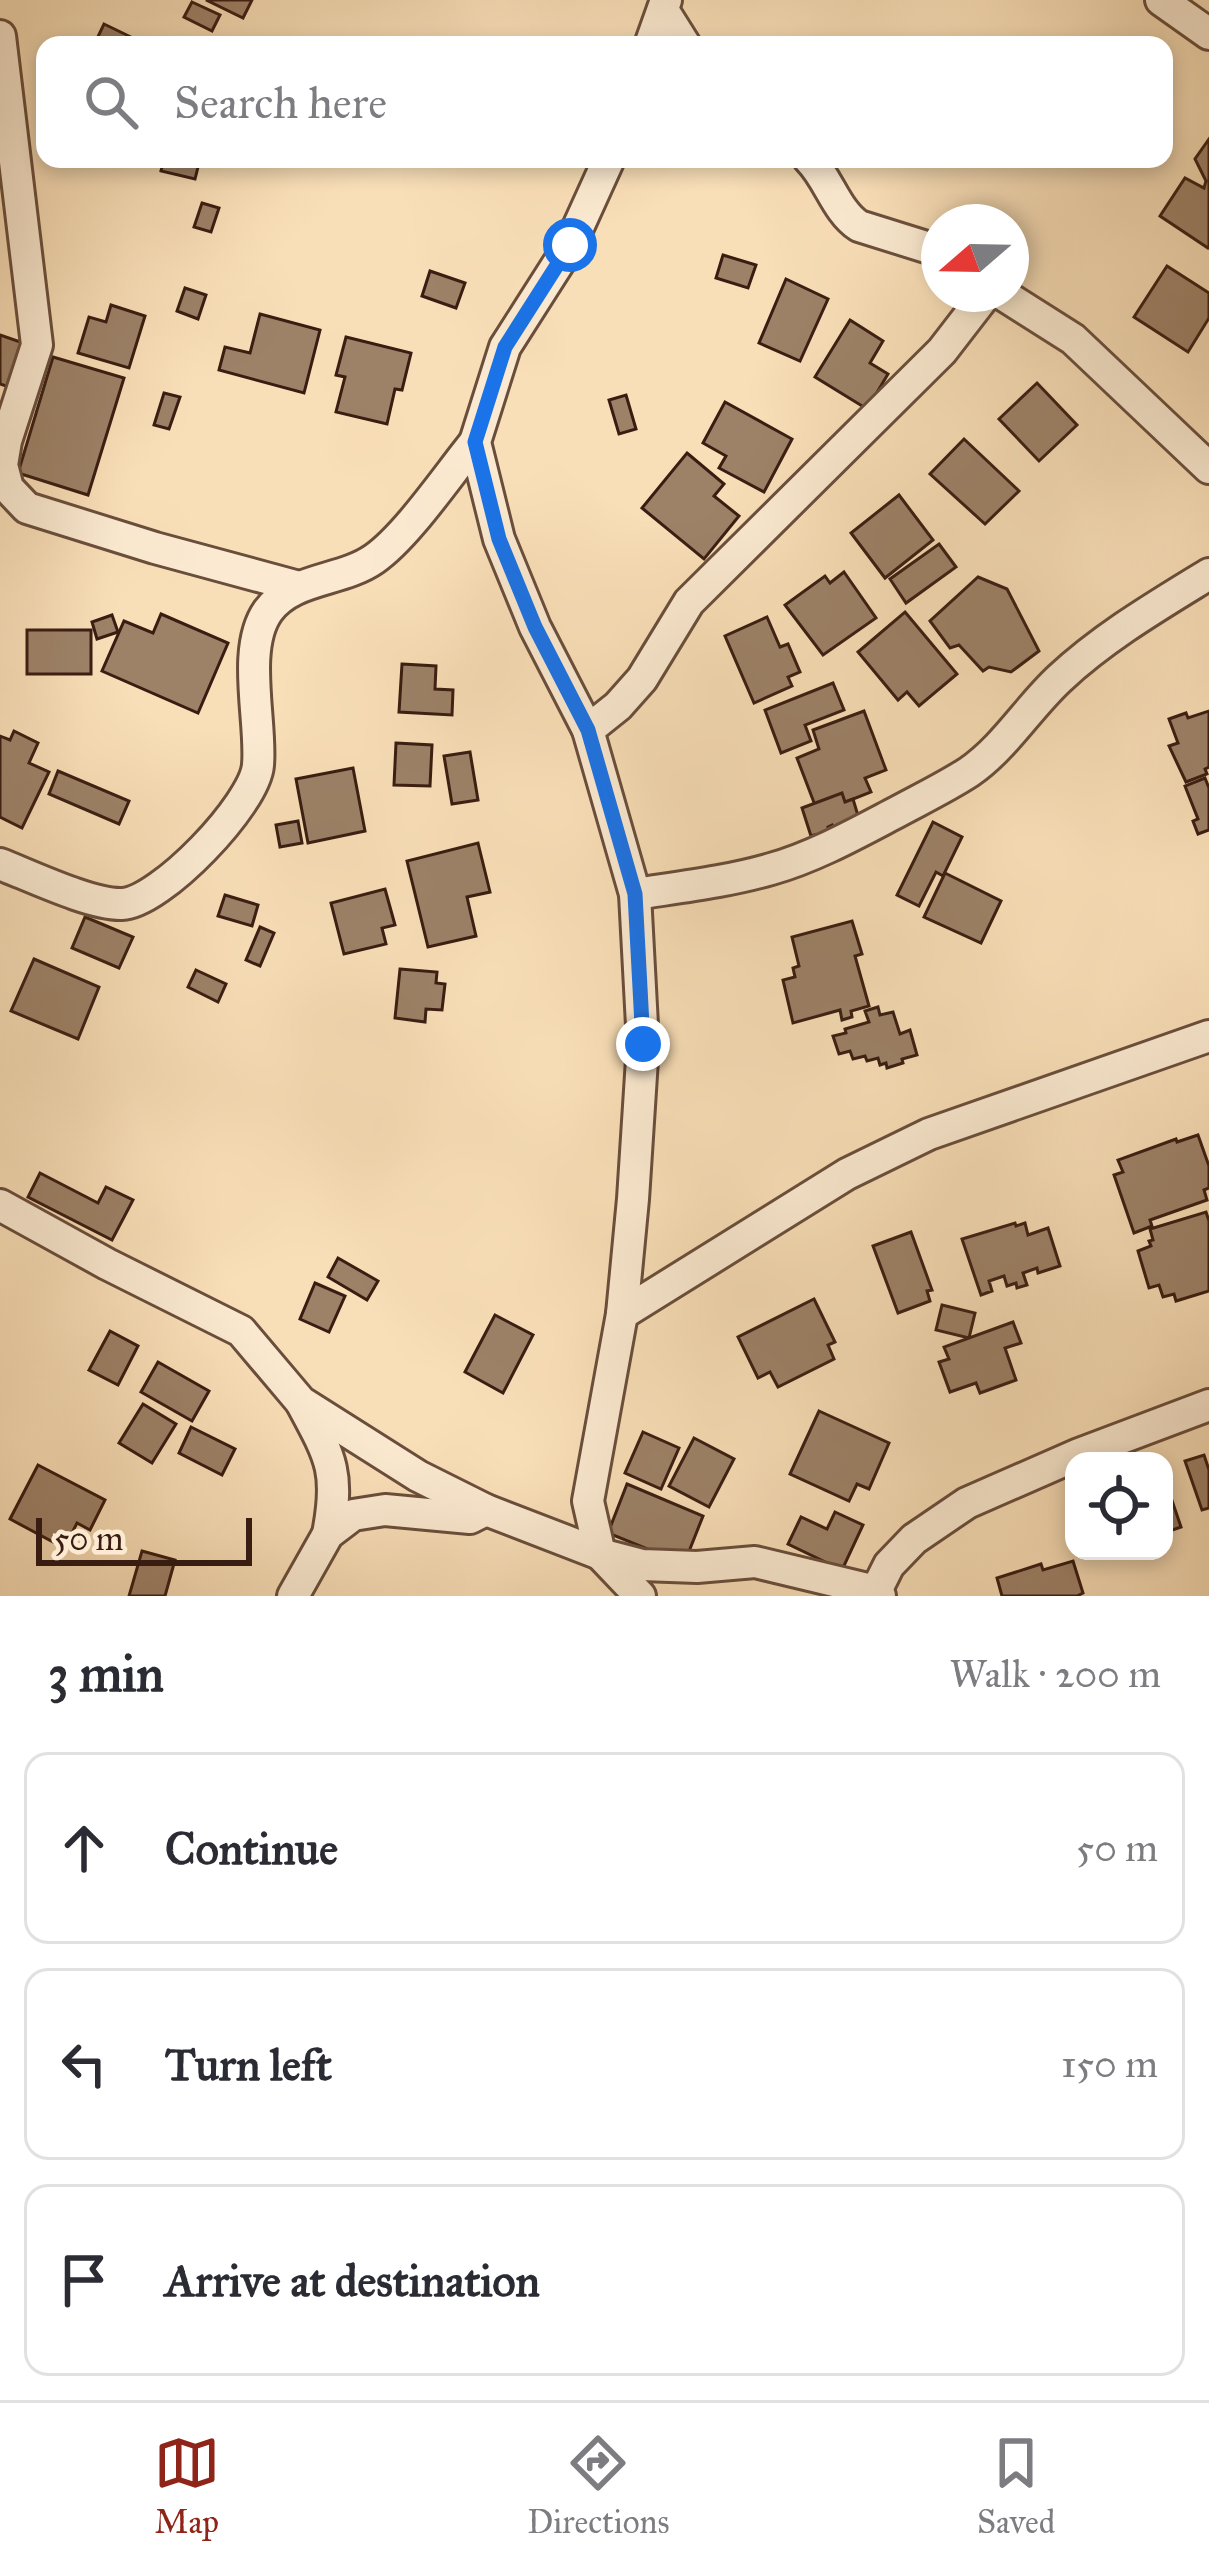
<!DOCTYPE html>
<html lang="en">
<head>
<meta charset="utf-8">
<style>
	:root { --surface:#fff; --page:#f7f7f7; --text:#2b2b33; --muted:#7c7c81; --line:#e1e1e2; --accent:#8f2418 }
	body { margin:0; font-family:"IM FELL Great Primer",serif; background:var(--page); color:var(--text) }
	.controls { position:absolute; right:36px; bottom:36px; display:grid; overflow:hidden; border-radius:24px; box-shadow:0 6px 18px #0003 }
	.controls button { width:108px; height:108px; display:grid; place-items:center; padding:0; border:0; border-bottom:3px solid var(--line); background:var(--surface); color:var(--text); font:60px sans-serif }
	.compass { position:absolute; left:921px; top:204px; width:108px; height:108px; border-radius:50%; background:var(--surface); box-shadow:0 6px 18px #0003; rotate:250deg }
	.scale { position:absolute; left:36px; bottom:30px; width:216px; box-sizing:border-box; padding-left:12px; border:6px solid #3a1d12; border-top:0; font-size:33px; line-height:42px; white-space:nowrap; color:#3a1d12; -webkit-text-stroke:9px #fbead1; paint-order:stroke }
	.stop { position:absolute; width:36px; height:36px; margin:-27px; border:9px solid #1a73e8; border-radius:50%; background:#fff }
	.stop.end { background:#1a73e8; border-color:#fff; box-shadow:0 3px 12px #0008 }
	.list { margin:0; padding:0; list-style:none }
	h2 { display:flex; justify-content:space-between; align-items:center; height:156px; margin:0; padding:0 48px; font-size:51px }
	h2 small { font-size:39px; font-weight:400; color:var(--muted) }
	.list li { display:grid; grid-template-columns:78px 1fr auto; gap:36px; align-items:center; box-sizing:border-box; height:192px; margin:0 24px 24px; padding:0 24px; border:3px solid var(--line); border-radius:24px }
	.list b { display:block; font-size:45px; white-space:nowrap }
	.list em { font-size:39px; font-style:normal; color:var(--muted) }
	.icon { flex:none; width:66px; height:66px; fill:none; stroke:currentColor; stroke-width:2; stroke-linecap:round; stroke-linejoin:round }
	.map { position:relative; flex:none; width:1209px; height:1596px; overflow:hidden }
	.search { position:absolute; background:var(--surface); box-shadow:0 6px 18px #0003; left:36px; right:36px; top:36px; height:132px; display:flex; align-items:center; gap:30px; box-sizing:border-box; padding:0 42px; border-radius:24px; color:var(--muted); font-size:45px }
	.sheet { height:804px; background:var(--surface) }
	nav { display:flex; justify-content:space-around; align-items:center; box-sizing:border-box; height:168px; border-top:3px solid var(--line); background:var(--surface); font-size:33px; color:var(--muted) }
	nav a { display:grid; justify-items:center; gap:6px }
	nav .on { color:var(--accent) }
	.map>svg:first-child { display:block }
</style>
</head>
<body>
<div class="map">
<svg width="1209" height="1596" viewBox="0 0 1209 1596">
	<rect width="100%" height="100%" fill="#f9dfb8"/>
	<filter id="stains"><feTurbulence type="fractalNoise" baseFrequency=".00167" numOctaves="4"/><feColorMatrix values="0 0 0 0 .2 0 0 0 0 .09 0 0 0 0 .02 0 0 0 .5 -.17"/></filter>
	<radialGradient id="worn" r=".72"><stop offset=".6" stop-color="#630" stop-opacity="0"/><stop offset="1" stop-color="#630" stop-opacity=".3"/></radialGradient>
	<!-- building -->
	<g fill="#9d8268" stroke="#3a1d12" stroke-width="3">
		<polygon points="206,0 252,0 243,18"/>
		<polygon points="192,2 220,15 212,31 184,17"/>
		<polygon points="104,24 135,39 131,45 94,45"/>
		<polygon points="1209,139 1209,247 1208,248 1160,216 1185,178 1204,188 1206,181 1195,159"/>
		<polygon points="164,159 199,163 195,179 161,171"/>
		<polygon points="202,203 219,208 211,232 194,227"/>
		<polygon points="723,255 756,265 748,288 716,278"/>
		<polygon points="1167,266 1209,293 1209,318 1188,352 1134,317"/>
		<polygon points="430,271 465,283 456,308 422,296"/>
		<polygon points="786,279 828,299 800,361 759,343"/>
		<polygon points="185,288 206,295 198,319 177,311"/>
		<polygon points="111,305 145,316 129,368 78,353 89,317 106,322"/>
		<polygon points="260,314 320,330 304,393 219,370 225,347 250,353"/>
		<polygon points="850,320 883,341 870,363 888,374 867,409 815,377"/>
		<polygon points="0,335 26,344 12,388 0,384"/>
		<polygon points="346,337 411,353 402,390 395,389 387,424 336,412 345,377 336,375"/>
		<polygon points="53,357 124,378 88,495 18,473"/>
		<polygon points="1037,383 1077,425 1039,461 999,419"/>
		<polygon points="164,393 180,397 169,429 154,425"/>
		<polygon points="626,395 636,429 619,434 609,400"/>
		<polygon points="725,402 792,439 764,492 719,468 726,456 703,443"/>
		<polygon points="964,439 1019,491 985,524 930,474"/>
		<polygon points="687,453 724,484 714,496 739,516 704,559 642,508"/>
		<polygon points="899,495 933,540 885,578 851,533"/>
		<polygon points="939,544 956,567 906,603 890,579"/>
		<polygon points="844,572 876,618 823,655 785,605 825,576 830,583"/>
		<polygon points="978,577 1007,589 1039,651 1011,672 989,667 983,671 959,645 950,648 930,621"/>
		<polygon points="905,612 957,674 919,706 907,692 898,700 858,652"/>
		<polygon points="161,614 228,643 198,713 102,671 124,621 153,633"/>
		<polygon points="112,615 118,632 97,639 92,622"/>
		<polygon points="767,617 780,647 788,644 800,672 788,677 792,686 754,703 725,636"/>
		<rect x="27" y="630" width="64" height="44"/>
		<polygon points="402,664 436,666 435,689 453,690 452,715 399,712"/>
		<polygon points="833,683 844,710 805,725 811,741 781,753 765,710"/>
		<polygon points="864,711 886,770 865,778 871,792 818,813 797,758 819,749 813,730"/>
		<polygon points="1209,711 1209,767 1205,769 1207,774 1186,782 1169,746 1178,743 1169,719 1186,713 1188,718"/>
		<polygon points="14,731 38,743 29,763 49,772 22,828 0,817 0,736 10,740"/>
		<polygon points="396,743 432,745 430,786 394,785"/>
		<polygon points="470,752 478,800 452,804 444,756"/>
		<polygon points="353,768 365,831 308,843 296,779"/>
		<polygon points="58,771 129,801 119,824 49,794"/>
		<polygon points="1205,778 1209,788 1209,830 1198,834 1193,821 1198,819 1185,786"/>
		<polygon points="842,793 845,802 853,799 859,819 834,830 832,825 828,827 830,835 814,838 814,835 811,836 802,808"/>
		<polygon points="298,821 302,843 280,847 276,825"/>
		<polygon points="933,822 962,837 943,876 936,872 919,906 897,895"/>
		<polygon points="478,843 490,892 467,897 476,936 428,947 407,861"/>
		<polygon points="945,873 1001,901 981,943 924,917"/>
		<polygon points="385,889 395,925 382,928 386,944 344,954 331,903"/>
		<polygon points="225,895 258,905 252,926 218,916"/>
		<polygon points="85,917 133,937 119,968 72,948"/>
		<polygon points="852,921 862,954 855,956 869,1006 851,1011 852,1017 842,1020 840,1010 793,1023 783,980 795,977 793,968 799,966 792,937"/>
		<polygon points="260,927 274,933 260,966 246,960"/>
		<polygon points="34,959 99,987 78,1039 11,1011"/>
		<polygon points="400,969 437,972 436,983 445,984 442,1010 426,1009 425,1022 395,1018"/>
		<polygon points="196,970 226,984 218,1002 188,987"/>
		<polygon points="878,1007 880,1015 893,1012 900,1034 910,1030 917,1055 902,1059 903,1063 887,1068 886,1063 880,1065 878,1058 867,1061 865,1056 853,1059 850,1051 839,1054 833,1036 846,1033 845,1029 869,1022 865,1011"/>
		<polygon points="1198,1135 1209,1166 1209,1188 1204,1190 1207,1200 1150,1220 1152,1226 1134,1233 1114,1175 1123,1172 1118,1160 1176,1139 1177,1142"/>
		<polygon points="40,1173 98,1203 106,1187 133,1200 112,1240 28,1197"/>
		<polygon points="1206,1212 1209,1221 1209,1291 1176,1301 1174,1294 1163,1297 1159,1285 1149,1288 1138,1251 1151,1246 1149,1241 1153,1240 1150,1229"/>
		<polygon points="1015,1223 1016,1226 1025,1223 1028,1235 1048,1228 1060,1266 1038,1273 1037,1268 1023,1273 1027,1285 1017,1288 1016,1283 1007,1286 1004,1276 989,1281 992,1291 981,1295 962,1239"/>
		<polygon points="911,1232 932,1290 927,1291 930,1301 898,1313 873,1246"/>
		<polygon points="338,1258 378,1281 367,1300 328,1277"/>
		<polygon points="315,1283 345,1296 329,1332 300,1319"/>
		<polygon points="814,1299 835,1342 828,1345 834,1359 778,1387 770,1372 758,1378 738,1337"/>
		<polygon points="942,1305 975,1313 969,1338 936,1330"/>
		<polygon points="495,1315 533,1335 503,1393 465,1372"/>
		<polygon points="1013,1322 1021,1343 1005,1348 1016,1380 980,1393 976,1383 950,1392 939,1362 949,1359 944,1347"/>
		<polygon points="110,1331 138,1346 118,1385 89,1370"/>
		<polygon points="158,1362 209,1391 192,1421 141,1392"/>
		<polygon points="143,1404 176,1424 152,1463 119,1443"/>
		<polygon points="819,1411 889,1443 869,1489 857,1484 849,1501 790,1474"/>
		<polygon points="191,1427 235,1449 222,1475 179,1453"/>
		<polygon points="643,1432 679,1448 661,1489 625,1473"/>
		<polygon points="694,1438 734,1459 709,1507 669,1486"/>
		<polygon points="1204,1455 1209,1470 1209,1508 1202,1510 1185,1461"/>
		<polygon points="38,1465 105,1500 90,1530 77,1523 68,1541 56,1536 53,1542 10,1519"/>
		<polygon points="1164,1477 1181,1527 1164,1533"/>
		<polygon points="627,1484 703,1516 684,1564 608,1533"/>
		<polygon points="835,1512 863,1525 842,1570 788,1544 801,1517 827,1529"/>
		<polygon points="142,1551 175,1560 165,1596 129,1596"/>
		<polygon points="1073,1561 1083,1593 1077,1596 1002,1596 997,1578 1041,1564 1043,1570"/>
	</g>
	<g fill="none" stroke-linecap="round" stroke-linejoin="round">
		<defs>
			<g id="street">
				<polyline points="1161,0 1209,34"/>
				<polyline points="663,10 685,45"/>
				<polyline points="0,36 37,345 6,441 2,465 8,488 27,508 155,548 299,587"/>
				<polyline points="650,45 666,0"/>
				<polyline points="609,159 570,245 505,347 475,442 499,539 535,627 588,730 635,894 643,1044 633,1199 622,1314 588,1501 600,1554 640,1596"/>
				<path d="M809,159C829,179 836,211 859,226L939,251"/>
				<polyline points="1002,294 1073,339 1209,468"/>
				<polyline points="588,730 618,706 642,679 689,602 942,351 986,294"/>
				<path d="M0,864C31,876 91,905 122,904C160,903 255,804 258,765C262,722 241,649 268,611C293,577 341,582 374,559C407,536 448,475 475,442"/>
				<path d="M635,894C680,887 726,882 771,869C814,857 857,833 897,812C921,799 946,787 969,772C1005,747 1027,709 1059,679C1104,637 1157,606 1209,574"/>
				<polyline points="0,1205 107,1264 241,1331 301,1402 418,1476 486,1510 600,1554 642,1565 697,1567 755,1562 876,1591 880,1596"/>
				<polyline points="622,1314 847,1174 929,1134 1209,1036"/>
				<path d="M302,1404C331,1458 340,1472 328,1534"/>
				<polyline points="876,1591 889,1565 914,1539 967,1503 1079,1454 1209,1405"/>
				<polyline points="293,1596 328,1534 353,1515 385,1510 470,1518 486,1510"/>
			</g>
		</defs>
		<!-- street casing -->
		<use href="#street" stroke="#6a4e3c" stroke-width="36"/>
		<!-- street -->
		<use href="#street" stroke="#fbead1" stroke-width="30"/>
	</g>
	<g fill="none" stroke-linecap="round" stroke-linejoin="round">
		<!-- route -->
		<polyline stroke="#1a73e8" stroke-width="15" points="570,245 505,347 475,442 499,539 535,627 588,730 635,894 643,1044"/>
	</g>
	<rect width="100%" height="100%" filter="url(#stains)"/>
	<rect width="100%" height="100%" fill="url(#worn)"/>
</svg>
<div class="controls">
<button><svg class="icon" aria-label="locate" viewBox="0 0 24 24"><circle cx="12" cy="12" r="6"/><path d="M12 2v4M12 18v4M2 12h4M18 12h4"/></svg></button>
</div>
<svg class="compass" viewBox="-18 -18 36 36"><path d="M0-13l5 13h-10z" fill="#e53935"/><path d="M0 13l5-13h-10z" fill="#7c7c81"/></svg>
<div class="scale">50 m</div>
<div class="stop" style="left:570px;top:245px"></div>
<div class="stop end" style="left:643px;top:1044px"></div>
<div class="search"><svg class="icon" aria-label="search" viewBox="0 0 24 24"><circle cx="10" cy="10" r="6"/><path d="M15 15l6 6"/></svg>Search here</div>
</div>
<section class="sheet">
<h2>3 min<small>Walk · 200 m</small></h2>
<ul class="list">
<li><svg class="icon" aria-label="ahead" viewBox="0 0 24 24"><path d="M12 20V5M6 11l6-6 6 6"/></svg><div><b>Continue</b></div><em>50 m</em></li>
<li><svg class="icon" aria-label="left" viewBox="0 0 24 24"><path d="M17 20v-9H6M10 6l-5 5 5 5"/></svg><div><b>Turn left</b></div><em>150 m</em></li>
<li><svg class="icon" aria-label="arrive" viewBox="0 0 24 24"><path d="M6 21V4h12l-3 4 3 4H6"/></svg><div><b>Arrive at destination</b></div></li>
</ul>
</section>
<nav>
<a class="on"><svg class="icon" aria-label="map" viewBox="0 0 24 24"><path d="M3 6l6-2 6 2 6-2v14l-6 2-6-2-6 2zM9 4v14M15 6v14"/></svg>Map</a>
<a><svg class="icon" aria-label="directions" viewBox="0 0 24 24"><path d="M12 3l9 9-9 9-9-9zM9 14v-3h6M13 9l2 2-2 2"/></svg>Directions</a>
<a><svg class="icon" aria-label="saved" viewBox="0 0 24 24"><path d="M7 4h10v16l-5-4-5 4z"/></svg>Saved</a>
</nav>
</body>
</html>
